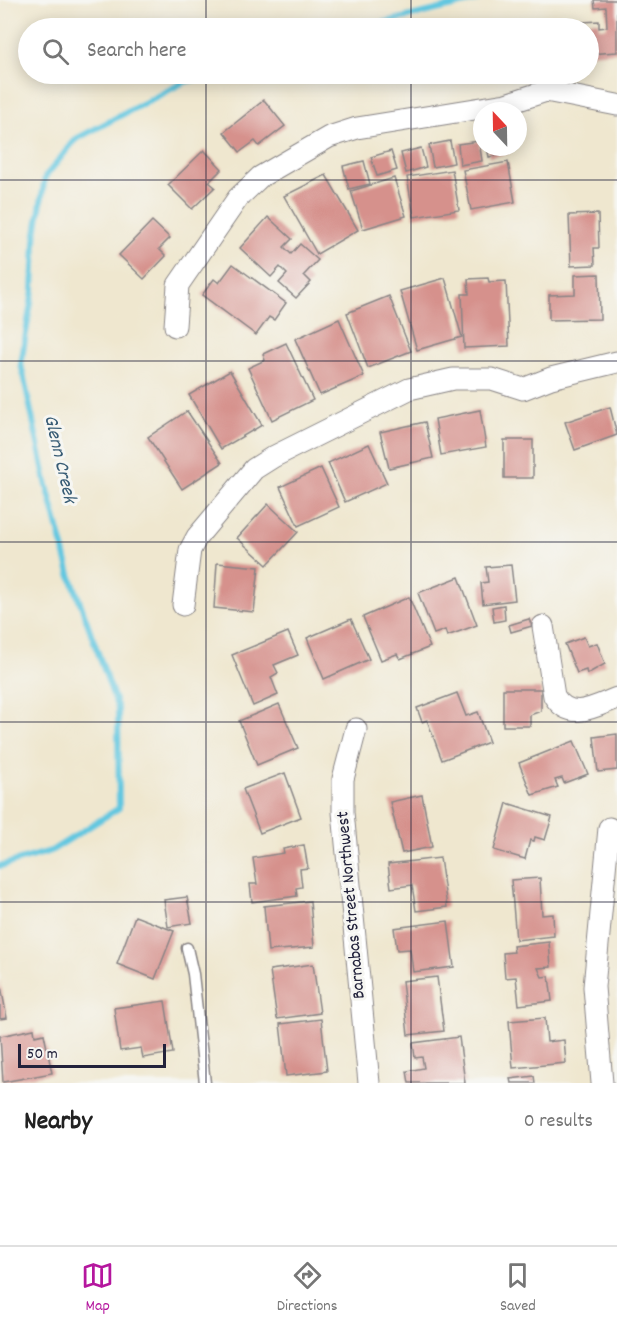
<!DOCTYPE html>
<html lang="en">
<head>
<meta charset="utf-8">
<style>
	:root { --surface:#fff; --page:#f2f2f2; --text:#222; --muted:#767676; --line:#e0e0e0; --accent:#b5179e }
	body { margin:0; font-family:Dekko,sans-serif; background:var(--page); color:var(--text) }
	.compass { position:absolute; left:473px; top:102px; width:54px; height:54px; border-radius:50%; background:var(--surface); box-shadow:0 3px 15px #0003; rotate:338deg }
	.scale { position:absolute; left:18px; bottom:15px; width:148px; box-sizing:border-box; padding-left:6px; border:3px solid #22223b; border-top:0; font-size:16px; line-height:21px; white-space:nowrap; color:#22223b; -webkit-text-stroke:4px #f6f6f2; paint-order:stroke }
	.list { margin:0; padding:0; list-style:none }
	h2 { display:flex; justify-content:space-between; align-items:center; height:78px; margin:0; padding:0 24px; font-size:26px }
	h2 small { font-size:20px; font-weight:400; color:var(--muted) }
	.icon { flex:none; width:33px; height:33px; fill:none; stroke:currentColor; stroke-width:2; stroke-linecap:round; stroke-linejoin:round }
	.map { position:relative; flex:none; width:617px; height:1083px; overflow:hidden }
	.search { position:absolute; background:var(--surface); box-shadow:0 3px 15px #0003; left:18px; right:18px; top:18px; height:66px; display:flex; align-items:center; gap:15px; box-sizing:border-box; padding:0 21px; border-radius:33px; color:var(--muted); font-size:22px }
	.sheet { height:162px; background:var(--surface) }
	nav { display:flex; justify-content:space-around; align-items:center; box-sizing:border-box; height:84px; border-top:2px solid var(--line); background:var(--surface); font-size:16px; color:var(--muted) }
	nav a { display:grid; justify-items:center; gap:3px }
	nav .on { color:var(--accent) }
	.map>svg:first-child { display:block }
</style>
</head>
<body>
<div class="map">
<svg width="617" height="1083" viewBox="0 0 617 1083">
	<rect width="100%" height="100%" fill="#f6f6f2"/>
	<filter id="ink" filterUnits="userSpaceOnUse"><feTurbulence type="fractalNoise" baseFrequency=".0167" numOctaves="2"/><feDisplacementMap in="SourceGraphic" scale="12" xChannelSelector="R" yChannelSelector="G"/><feConvolveMatrix kernelMatrix="1 2 1 2 8 2 1 2 1" color-interpolation-filters="sRGB"/></filter>
	<filter id="wash" filterUnits="userSpaceOnUse"><feTurbulence type="fractalNoise" baseFrequency=".008" numOctaves="4" result="noise"/><feDisplacementMap in="SourceGraphic" scale="24" xChannelSelector="R" yChannelSelector="G"/><feGaussianBlur stdDeviation="1.35" result="paint"/><feColorMatrix in="noise" values="0 0 0 0 0 0 0 0 0 0 0 0 0 0 0 0 0 1.4 0 .05"/><feComposite in="paint" operator="in"/></filter>
	<g filter="url(#wash)">
		<rect width="100%" height="100%" fill="#efe7cf"/>
		<g fill="none" stroke-linecap="round" stroke-linejoin="round">
			<!-- stream -->
			<g stroke="#62c7e0" stroke-width="6">
				<polyline points="361,28 478,0"/>
				<polyline points="0,866 51,851 119,808 118,709 70,574 46,482 21,364 33,290 35,240 45,177 76,139 184,82 213,74"/>
			</g>
		</g>
		<g id="blocks">
			<!-- building -->
			<g fill="#d6918c">
				<polygon points="594,0 617,0 617,52 588,54 588,28 566,28 566,23 599,21 599,28 607,27 606,7 595,8"/>
				<polygon points="264,100 285,126 259,146 255,141 240,152 224,132"/>
				<polygon points="450,141 454,163 433,167 429,145"/>
				<polygon points="479,141 482,161 460,165 458,144"/>
				<polygon points="487,147 509,147 510,153 489,157"/>
				<polygon points="421,148 426,167 406,173 401,153"/>
				<polygon points="204,150 222,169 209,182 215,187 192,209 168,185"/>
				<polygon points="391,151 397,170 377,176 371,157"/>
				<polygon points="364,161 370,184 349,189 343,166"/>
				<polygon points="508,162 515,202 471,210 463,170"/>
				<polygon points="452,170 459,210 414,217 407,177"/>
				<polygon points="326,175 358,230 317,254 284,196"/>
				<polygon points="394,178 406,216 363,229 351,191"/>
				<polygon points="598,214 599,248 594,248 595,265 571,266 569,215"/>
				<polygon points="268,217 292,239 284,247 291,254 300,244 318,260 304,275 311,282 296,298 279,283 287,274 280,267 271,277 240,248"/>
				<polygon points="152,221 170,238 159,249 166,256 144,279 119,255"/>
				<polygon points="233,264 286,303 274,320 269,317 256,335 202,295 214,279 219,283"/>
				<polygon points="599,274 600,319 549,320 549,295 575,294 575,275"/>
				<polygon points="445,278 462,337 417,350 400,291"/>
				<polygon points="488,278 489,282 506,281 509,346 464,348 462,294 469,294 468,279"/>
				<polygon points="389,296 411,351 368,368 347,313"/>
				<polygon points="339,319 364,376 320,395 295,339"/>
				<polygon points="286,343 313,400 272,420 248,368 265,360 263,354"/>
				<polygon points="230,371 262,425 221,449 189,395"/>
				<polygon points="610,407 617,435 575,450 565,422"/>
				<polygon points="480,410 486,447 441,455 435,419"/>
				<polygon points="187,411 222,463 182,489 148,437"/>
				<polygon points="425,422 433,458 389,468 380,432"/>
				<rect x="504" y="440" width="29" height="38"/>
				<polygon points="369,444 387,483 345,502 328,463"/>
				<polygon points="321,468 339,507 298,526 280,487"/>
				<polygon points="268,504 298,532 267,565 237,538"/>
				<polygon points="217,563 259,567 254,612 214,608"/>
				<polygon points="511,565 515,600 483,604 481,583 488,582 486,567"/>
				<polygon points="459,577 477,625 447,636 445,630 434,634 418,593"/>
				<polygon points="409,597 430,647 400,659 397,654 381,660 363,617"/>
				<polygon points="504,605 505,620 494,622 492,607"/>
				<polygon points="351,619 369,659 324,679 307,638"/>
				<polygon points="529,619 532,626 511,632 509,625"/>
				<polygon points="288,632 298,655 274,665 278,673 271,677 278,695 253,706 232,655"/>
				<polygon points="584,637 588,646 597,643 605,664 587,674 586,670 577,673 565,644"/>
				<polygon points="503,689 541,689 541,711 530,715 530,726 503,726"/>
				<polygon points="457,693 466,716 478,712 489,742 442,760 427,720 422,722 417,708"/>
				<polygon points="279,704 298,748 257,765 239,721"/>
				<polygon points="617,734 617,770 598,772 594,737"/>
				<polygon points="574,741 588,774 564,783 562,778 555,780 558,787 532,795 519,763"/>
				<polygon points="285,773 301,817 260,833 243,789"/>
				<polygon points="422,795 432,847 402,853 390,802"/>
				<polygon points="507,803 552,817 545,840 535,837 534,841 530,840 525,859 494,850"/>
				<polygon points="304,845 308,868 300,869 302,887 296,888 297,896 252,902 250,884 257,884 253,858 284,853 283,849"/>
				<polygon points="440,858 447,907 416,911 412,885 391,888 388,864"/>
				<polygon points="540,878 542,915 553,914 554,936 516,940 511,880"/>
				<polygon points="187,897 192,923 168,927 164,900"/>
				<polygon points="310,901 314,947 268,951 264,906"/>
				<polygon points="135,916 174,931 155,979 117,964"/>
				<polygon points="448,921 454,967 413,972 410,949 397,950 394,928"/>
				<polygon points="549,942 551,967 538,968 542,977 549,976 552,1001 519,1005 516,977 505,978 503,953 514,952 513,946"/>
				<polygon points="313,964 320,1013 277,1019 270,970"/>
				<polygon points="437,977 444,1031 408,1035 402,981"/>
				<polygon points="0,981 7,1018 0,1019"/>
				<polygon points="165,1001 173,1053 143,1058 141,1048 120,1051 114,1008"/>
				<polygon points="545,1018 547,1042 564,1040 566,1063 513,1068 509,1021"/>
				<polygon points="321,1019 327,1071 286,1076 280,1024"/>
				<polygon points="34,1029 35,1036 44,1034 52,1073 3,1082 0,1036"/>
				<polygon points="459,1037 465,1083 409,1083 407,1071 424,1068 422,1057 415,1058 413,1043"/>
				<polygon points="534,1076 535,1083 511,1083 510,1079"/>
			</g>
		</g>
	</g>
	<g filter="url(#ink)">
		<use href="#blocks" fill-opacity="0" stroke="#888485" stroke-width="1.5"/>
		<g fill="none" stroke-linecap="round" stroke-linejoin="round">
			<defs>
				<polyline id="lane" points="187,948 193,974 205,1083"/>
				<g id="street">
					<polyline points="175,326 178,285 238,198 260,177 329,137 357,128 506,104 546,91 617,105"/>
					<polyline points="183,605 190,550 197,537 254,469 273,457 409,389 453,379 492,379 523,389 551,378 617,362"/>
					<path d="M543,626L554,696C570,722 594,707 617,698"/>
					<polyline points="356,729 343,779 343,812 369,1083"/>
					<polyline points="602,1083 594,987 609,828"/>
				</g>
			</defs>
			<!-- lane casing -->
			<use href="#lane" stroke="#888485" stroke-width="13"/>
			<!-- street casing -->
			<use href="#street" stroke="#888485" stroke-width="23"/>
			<!-- lane -->
			<use href="#lane" stroke="#fff" stroke-width="10"/>
			<!-- street -->
			<use href="#street" stroke="#fff" stroke-width="21"/>
		</g>
	</g>
	<!-- grid -->
	<path fill="none" stroke="#22223b" stroke-width="1.5" stroke-opacity="0.55" d="M206,0V28M411,0V28M206,74V1083M411,74V1083M0,180H617M0,361H617M0,542H617M0,722H617M0,902H617"/>
	<g text-anchor="middle" dominant-baseline="central" stroke-width="6" stroke-linejoin="round" paint-order="stroke">
		<!-- street labels -->
		<g font-size="18" fill="#22223b" stroke="#f6f6f2">
			<text transform="translate(352 905) rotate(-95)">Barnabas Street Northwest</text>
		</g>
		<!-- water labels -->
		<g font-size="20" font-style="italic" fill="#385c75" stroke="#f6f6f2">
			<text transform="translate(59 459) rotate(77)">Glenn Creek</text>
		</g>
	</g>
</svg>
<svg class="compass" viewBox="-18 -18 36 36"><path d="M0-13l5 13h-10z" fill="#e53935"/><path d="M0 13l5-13h-10z" fill="#767676"/></svg>
<div class="scale">50 m</div>
<div class="search"><svg class="icon" aria-label="search" viewBox="0 0 24 24"><circle cx="10" cy="10" r="6"/><path d="M15 15l6 6"/></svg>Search here</div>
</div>
<section class="sheet">
<h2>Nearby<small>0 results</small></h2>
<ul class="list">
</ul>
</section>
<nav>
<a class="on"><svg class="icon" aria-label="map" viewBox="0 0 24 24"><path d="M3 6l6-2 6 2 6-2v14l-6 2-6-2-6 2zM9 4v14M15 6v14"/></svg>Map</a>
<a><svg class="icon" aria-label="directions" viewBox="0 0 24 24"><path d="M12 3l9 9-9 9-9-9zM9 14v-3h6M13 9l2 2-2 2"/></svg>Directions</a>
<a><svg class="icon" aria-label="saved" viewBox="0 0 24 24"><path d="M7 4h10v16l-5-4-5 4z"/></svg>Saved</a>
</nav>
</body>
</html>
